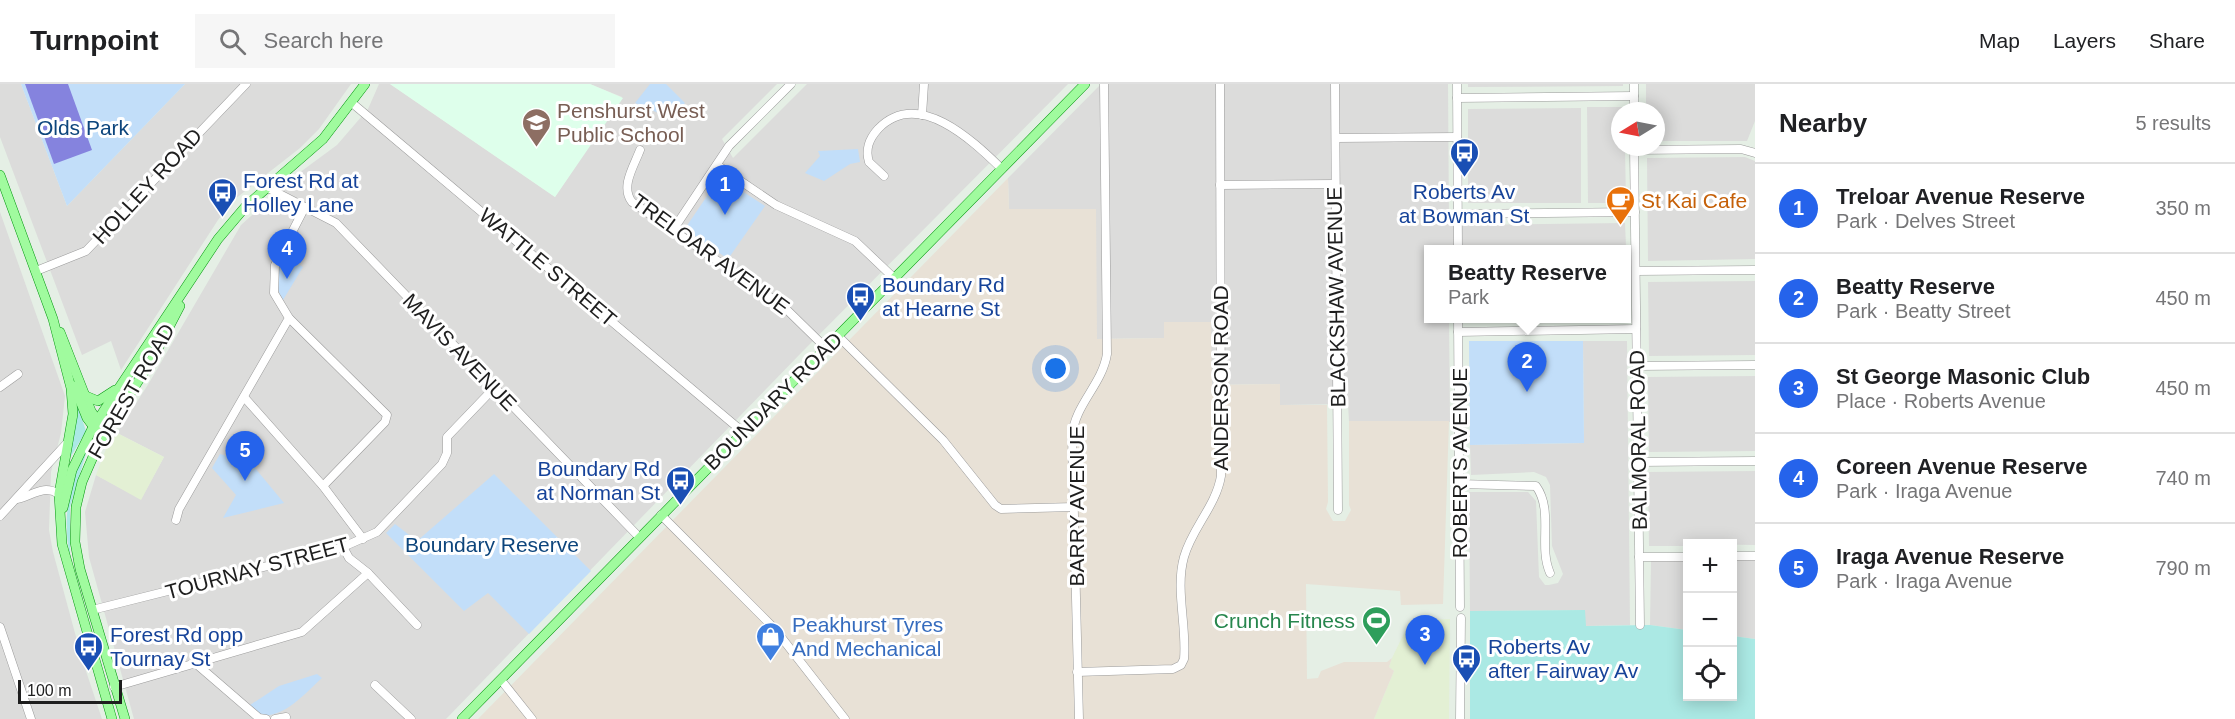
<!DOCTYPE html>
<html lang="en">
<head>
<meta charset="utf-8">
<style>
	:root { --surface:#fff; --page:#f6f6f6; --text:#202124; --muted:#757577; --line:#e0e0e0; --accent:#2563eb }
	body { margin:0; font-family:Helvetica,sans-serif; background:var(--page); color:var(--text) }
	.controls { position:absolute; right:18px; bottom:18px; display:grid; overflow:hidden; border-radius:0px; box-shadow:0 3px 15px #0003 }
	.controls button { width:54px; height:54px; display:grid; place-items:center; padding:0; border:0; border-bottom:2px solid var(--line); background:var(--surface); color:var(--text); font:30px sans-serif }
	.compass { position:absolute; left:1611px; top:18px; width:54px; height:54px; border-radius:50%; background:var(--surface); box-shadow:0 3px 15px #0003; rotate:260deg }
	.scale { position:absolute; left:18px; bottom:15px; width:104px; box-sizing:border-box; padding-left:6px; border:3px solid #1e1e1e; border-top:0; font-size:16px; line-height:21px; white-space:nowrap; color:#1e1e1e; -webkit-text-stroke:4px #fff; paint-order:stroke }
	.you { position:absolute; left:1056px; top:285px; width:21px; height:21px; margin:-15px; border:4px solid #fff; border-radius:50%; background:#1a73e8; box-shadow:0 0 0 9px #1a73e833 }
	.badge { display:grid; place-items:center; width:39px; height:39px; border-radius:50%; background:var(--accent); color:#fff; font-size:20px; font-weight:700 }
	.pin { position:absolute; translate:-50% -50px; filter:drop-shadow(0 2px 3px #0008) }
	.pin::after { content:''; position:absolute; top:32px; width:21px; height:18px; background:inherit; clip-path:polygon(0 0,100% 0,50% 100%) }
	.popup { position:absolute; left:1424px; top:161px; width:207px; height:78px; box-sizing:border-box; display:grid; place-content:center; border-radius:0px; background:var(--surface); filter:drop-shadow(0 2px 4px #0005); font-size:20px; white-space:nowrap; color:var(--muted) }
	.popup b { font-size:22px; color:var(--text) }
	.popup::after { content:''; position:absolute; left:50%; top:100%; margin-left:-12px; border:12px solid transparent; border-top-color:var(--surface) }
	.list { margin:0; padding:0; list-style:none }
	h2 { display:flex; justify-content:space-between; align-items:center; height:78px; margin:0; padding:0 24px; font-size:26px }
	h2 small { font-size:20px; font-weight:400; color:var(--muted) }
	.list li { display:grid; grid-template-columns:39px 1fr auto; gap:18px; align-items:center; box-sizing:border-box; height:90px; padding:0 24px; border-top:2px solid var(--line) }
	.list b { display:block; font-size:22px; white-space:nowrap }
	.list p { margin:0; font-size:20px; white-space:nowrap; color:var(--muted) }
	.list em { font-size:20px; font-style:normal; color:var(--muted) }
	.icon { flex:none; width:33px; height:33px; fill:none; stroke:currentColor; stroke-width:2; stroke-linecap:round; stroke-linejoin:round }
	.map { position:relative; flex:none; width:1755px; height:635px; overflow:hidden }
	header { display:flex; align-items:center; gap:36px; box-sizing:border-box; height:84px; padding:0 30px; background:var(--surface); border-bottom:2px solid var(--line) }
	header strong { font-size:28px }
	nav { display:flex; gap:33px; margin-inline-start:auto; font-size:21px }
	.search { width:420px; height:54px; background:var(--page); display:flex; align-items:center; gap:15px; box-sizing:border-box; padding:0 21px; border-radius:0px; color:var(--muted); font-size:22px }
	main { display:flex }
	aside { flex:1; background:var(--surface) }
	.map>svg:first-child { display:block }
</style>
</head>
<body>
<header>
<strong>Turnpoint</strong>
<div class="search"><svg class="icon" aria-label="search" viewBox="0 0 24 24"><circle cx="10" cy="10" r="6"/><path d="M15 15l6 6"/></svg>Search here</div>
<nav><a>Map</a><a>Layers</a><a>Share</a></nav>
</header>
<main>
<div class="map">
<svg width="1755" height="635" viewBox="0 0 1755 635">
	<rect width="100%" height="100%" fill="#e5efe5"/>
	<!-- residential -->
	<g fill="#dcdcdb" fill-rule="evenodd">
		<polygon points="0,0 21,0 67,122 185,0 351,0 319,45 300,64 235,115 218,136 121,286 111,257 82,271 0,53"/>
		<polygon points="379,0 390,0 555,113 622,13 590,0 777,0 722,55 733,74 807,0 1068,0 802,268 446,635 134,635 89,473 85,428 96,391 141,415 164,373 117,349 149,299 241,141 299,89 337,61 368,25"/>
		<path d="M1101,0H1448L1449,141L1625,139L1629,233L1449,236L1450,338L1349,337L1348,320L1280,321V300L1211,301V238H1165L1164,254L1096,255V125L1009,126L1008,94ZM1428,166H1626V234H1428Z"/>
		<polygon points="1468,0 1623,0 1623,2 1468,3"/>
		<polygon points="1646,0 1755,0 1755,37 1747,57 1656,57 1656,27 1646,27"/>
		<polygon points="1587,23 1625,23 1625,27 1620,27 1620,63 1625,63 1626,119 1588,119"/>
		<polygon points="1581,24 1581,119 1468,119 1468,25"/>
		<polygon points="1745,73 1755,77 1755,175 1648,177 1647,74"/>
		<polygon points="0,128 65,312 61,349 51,388 49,446 53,468 82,575 102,635 0,635"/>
		<polygon points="1755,197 1755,271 1649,272 1648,198"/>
		<polygon points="1583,257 1627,257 1630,541 1585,542 1584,526 1470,527 1469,408 1528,408 1536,417 1539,493 1545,501 1549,501 1558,499 1563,490 1552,462 1550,401 1546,393 1534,388 1471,391 1470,361 1584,359"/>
		<polygon points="1755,292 1755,367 1649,368 1648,293"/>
		<polygon points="1755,387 1755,461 1688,460 1687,462 1649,462 1648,388"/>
		<polygon points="1733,476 1755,476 1755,555 1733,552"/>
		<polygon points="1651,477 1687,477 1687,546 1650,541"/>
	</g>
	<!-- commercial -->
	<g fill="#e3f0d4">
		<polygon points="117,349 164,373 141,416 96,391 106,365"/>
		<polygon points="1450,535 1449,635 1374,635 1394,587 1389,583 1392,574 1410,537"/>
	</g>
	<!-- industrial -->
	<polygon fill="#e8e1d6" points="1008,94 1009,125 1096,125 1097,255 1164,254 1164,238 1211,238 1212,301 1280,300 1280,321 1327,321 1328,418 1326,425 1333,437 1345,437 1351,426 1349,421 1349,337 1449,337 1443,520 1401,521 1400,507 1306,500 1307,595 1318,594 1321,587 1344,578 1387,578 1392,574 1389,583 1394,587 1374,635 478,635"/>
	<!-- education -->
	<polygon fill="#deffeb" points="390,0 590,0 623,14 555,113"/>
	<!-- grass -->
	<g fill="#abe9e4">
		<polygon points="77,320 86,347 70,374"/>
		<path d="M90,356L70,423V472C61,426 71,397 90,356Z"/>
		<polygon points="1585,526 1586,542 1650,541 1687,546 1688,612 1732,612 1733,552 1755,555 1755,635 1470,635 1470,527"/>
	</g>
	<!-- park -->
	<g fill="#c2def9">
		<polygon points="21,0 185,0 67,122"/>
		<polygon points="650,0 666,0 685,19 670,34 635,19"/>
		<polygon points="858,65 860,78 850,80 824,97 805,89 820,72 818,67"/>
		<polygon points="720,93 765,122 728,175 688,147 686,143"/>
		<path d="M283,171L303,183L283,216C274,202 276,186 283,171Z"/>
		<polygon points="1469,257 1583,257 1584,359 1470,361"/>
		<polygon points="220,370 251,379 284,419 223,434 236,411 212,384"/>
		<polygon points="494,390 591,487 529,550 488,509 464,527 386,449 395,440 417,457"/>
		<path d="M317,590L322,594C304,610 287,632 261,632L250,621L279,602Z"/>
	</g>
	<!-- pitch -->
	<polygon fill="#8583de" points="25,0 68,0 92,66 54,80"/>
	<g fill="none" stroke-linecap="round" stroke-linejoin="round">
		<defs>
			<g id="minor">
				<polyline points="1335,0 1338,426"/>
				<polyline points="1457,0 1458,166"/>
				<polyline points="1457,14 1634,12"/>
				<polyline points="352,19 743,348"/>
				<polyline points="1634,27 1634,0"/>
				<polyline points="922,31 924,0"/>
				<polyline points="1336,54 1457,53"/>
				<polyline points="1634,63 1640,541"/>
				<path d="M640,66C634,82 620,103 632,118L783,222L826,264"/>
				<polyline points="1634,66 1741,65 1755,69"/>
				<polyline points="717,81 776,121 855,157 894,194"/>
				<path d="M884,92L869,78C865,65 869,55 878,45C918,3 974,58 1002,85"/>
				<polyline points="1220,101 1335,100"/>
				<polyline points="266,103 336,139 639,453"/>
				<polyline points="1458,130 1635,128"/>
				<polyline points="673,146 729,62 791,0"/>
				<polyline points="36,187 86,167 246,0"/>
				<polyline points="1636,187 1755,186"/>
				<polyline points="289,234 387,331 385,338 323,402"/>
				<polyline points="1458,234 1460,523"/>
				<polyline points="1458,248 1636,245"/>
				<polyline points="838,252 943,356 995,421 1001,425 1074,423"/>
				<polyline points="1637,282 1755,281"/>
				<polyline points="0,303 18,290"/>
				<polyline points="244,313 323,402 363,455"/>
				<polyline points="1638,378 1755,377"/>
				<path d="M1459,400L1536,402C1554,427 1538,462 1550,489"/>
				<path d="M17,415C33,412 42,400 59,410"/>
				<polyline points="661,431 774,544 845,635"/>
				<polyline points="0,432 68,358"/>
				<polyline points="176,436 179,425 289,234 274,209 275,181 304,125"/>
				<polyline points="343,463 349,474 368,489 417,541"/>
				<polyline points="1732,472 1755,472"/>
				<polyline points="1639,473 1688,473"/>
				<polyline points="92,526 343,463 377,448 442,380 447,369 447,353 494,304"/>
				<polyline points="0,543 31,635"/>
				<polyline points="194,578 259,634 266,635"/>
				<path d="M1077,588L1173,585L1181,581L1184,575C1187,542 1175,505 1184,473C1192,444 1216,422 1221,392L1220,0"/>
				<polyline points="501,596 532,635"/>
				<polyline points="375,601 411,635"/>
				<polyline points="114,603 302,548 368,489"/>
				<polyline points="275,635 286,633"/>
				<path d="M1079,635L1072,352C1075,320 1102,301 1107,270L1104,0"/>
				<polyline points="1460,635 1461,534"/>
			</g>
			<g id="major">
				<polyline points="0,91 53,235 71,304 73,330 59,410 62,460 112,635"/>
				<polyline points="60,248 91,327 100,340"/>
				<polyline points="74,302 87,334 96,346"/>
				<polyline points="86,312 98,317 115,306"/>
				<polyline points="63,424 72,386 93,343 218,155 246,122 323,55 365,0"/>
				<polyline points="125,635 80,485 75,458 76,423 82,398 99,359 154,272 180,222"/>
				<polyline points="462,635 1085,0"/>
			</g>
		</defs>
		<!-- minor casing -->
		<use href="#minor" stroke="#9b9b9b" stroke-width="9"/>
		<!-- major casing -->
		<use href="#major" stroke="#02970e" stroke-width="10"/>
		<!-- minor -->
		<use href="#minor" stroke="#fff" stroke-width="8"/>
		<!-- major -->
		<use href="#major" stroke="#a0fb9e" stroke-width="9"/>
	</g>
	<!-- icons -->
	<defs>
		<symbol id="school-pin" viewBox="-11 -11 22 30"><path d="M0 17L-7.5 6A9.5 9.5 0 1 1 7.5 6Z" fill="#8d6e63" stroke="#fff"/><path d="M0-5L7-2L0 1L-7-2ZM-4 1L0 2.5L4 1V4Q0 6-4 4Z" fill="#fff"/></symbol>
		<symbol id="bus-pin" viewBox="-11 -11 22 30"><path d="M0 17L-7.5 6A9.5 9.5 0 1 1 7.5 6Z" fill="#1a4fb4" stroke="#fff"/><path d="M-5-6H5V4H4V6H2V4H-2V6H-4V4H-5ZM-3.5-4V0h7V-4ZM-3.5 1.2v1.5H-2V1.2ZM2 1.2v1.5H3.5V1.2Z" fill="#fff"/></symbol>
		<symbol id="cafe-pin" viewBox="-11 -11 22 30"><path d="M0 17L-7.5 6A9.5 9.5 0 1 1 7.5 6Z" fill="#e8710a" stroke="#fff"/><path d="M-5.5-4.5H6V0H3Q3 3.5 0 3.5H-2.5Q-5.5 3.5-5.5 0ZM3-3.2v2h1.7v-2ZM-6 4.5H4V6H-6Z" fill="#fff"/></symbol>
		<symbol id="stadium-pin" viewBox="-11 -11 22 30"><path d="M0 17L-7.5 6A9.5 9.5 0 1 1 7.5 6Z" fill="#2e9e5b" stroke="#fff"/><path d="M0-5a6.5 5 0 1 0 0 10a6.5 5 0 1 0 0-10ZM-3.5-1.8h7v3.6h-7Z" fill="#fff"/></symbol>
		<symbol id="shop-pin" viewBox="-11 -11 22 30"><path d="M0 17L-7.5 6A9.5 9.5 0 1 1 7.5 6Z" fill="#3f7fe0" stroke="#fff"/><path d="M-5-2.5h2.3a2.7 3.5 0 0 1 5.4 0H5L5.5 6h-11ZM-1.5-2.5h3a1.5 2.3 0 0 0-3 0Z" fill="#fff"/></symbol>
	</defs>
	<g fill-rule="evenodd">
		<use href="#school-pin" x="520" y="22" width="33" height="45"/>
		<use href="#bus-pin" x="1448" y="52" width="33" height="45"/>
		<use href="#bus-pin" x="206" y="92" width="33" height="45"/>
		<use href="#cafe-pin" x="1604" y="100" width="33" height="45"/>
		<use href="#bus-pin" x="844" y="196" width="33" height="45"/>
		<use href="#bus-pin" x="664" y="380" width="33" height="45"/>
		<use href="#stadium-pin" x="1360" y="520" width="33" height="45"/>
		<use href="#shop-pin" x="754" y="536" width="33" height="45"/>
		<use href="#bus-pin" x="72" y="546" width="33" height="45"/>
		<use href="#bus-pin" x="1450" y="558" width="33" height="45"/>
	</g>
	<g text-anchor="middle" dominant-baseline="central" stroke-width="6" stroke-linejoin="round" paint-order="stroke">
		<!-- education labels -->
		<g font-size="21" fill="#785e54" stroke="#fff" text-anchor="start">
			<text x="557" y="26">Penshurst West<tspan x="557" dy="24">Public School</tspan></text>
		</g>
		<!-- park labels -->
		<g font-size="21" fill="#0d457c" stroke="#fff">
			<text x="83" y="43">Olds Park</text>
			<text x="492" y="460">Boundary Reserve</text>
		</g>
		<!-- transit labels -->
		<g font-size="21" fill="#164399" stroke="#fff" text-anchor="start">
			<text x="243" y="96">Forest Rd at<tspan x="243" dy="24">Holley Lane</tspan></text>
			<text x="1464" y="107" text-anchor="middle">Roberts Av<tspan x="1464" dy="24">at Bowman St</tspan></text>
			<text x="882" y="200">Boundary Rd<tspan x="882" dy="24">at Hearne St</tspan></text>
			<text x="660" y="384" text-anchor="end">Boundary Rd<tspan x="660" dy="24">at Norman St</tspan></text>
			<text x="110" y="550">Forest Rd opp<tspan x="110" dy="24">Tournay St</tspan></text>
			<text x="1488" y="562">Roberts Av<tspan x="1488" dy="24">after Fairway Av</tspan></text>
		</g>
		<!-- street labels -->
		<g font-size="21" fill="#1e1e1e" stroke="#fff">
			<text transform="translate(147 102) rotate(-47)">HOLLEY ROAD</text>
			<text transform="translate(711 170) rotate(36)">TRELOAR AVENUE</text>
			<text transform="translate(548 183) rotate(40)">WATTLE STREET</text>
			<text transform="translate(1336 213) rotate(-91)">BLACKSHAW AVENUE</text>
			<text transform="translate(460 268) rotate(46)">MAVIS AVENUE</text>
			<text transform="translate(1220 294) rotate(-90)">ANDERSON ROAD</text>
			<text transform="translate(131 307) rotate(-60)">FOREST ROAD</text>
			<text transform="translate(773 317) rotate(-45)">BOUNDARY ROAD</text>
			<text transform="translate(1638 356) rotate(-91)">BALMORAL ROAD</text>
			<text transform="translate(1459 379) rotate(-90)">ROBERTS AVENUE</text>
			<text transform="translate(1076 422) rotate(-90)">BARRY AVENUE</text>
			<text transform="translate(257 484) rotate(-15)">TOURNAY STREET</text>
		</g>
		<!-- food labels -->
		<g font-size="21" fill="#c56008" stroke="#fff" text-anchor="start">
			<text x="1641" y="116">St Kai Cafe</text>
		</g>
		<!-- leisure labels -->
		<g font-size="21" fill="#27864d" stroke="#fff" text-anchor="end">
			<text x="1355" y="536">Crunch Fitness</text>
		</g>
		<!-- shop labels -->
		<g font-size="21" fill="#366cbe" stroke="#fff" text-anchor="start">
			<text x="792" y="540">Peakhurst Tyres<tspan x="792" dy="24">And Mechanical</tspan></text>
		</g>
	</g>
</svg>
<div class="controls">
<button>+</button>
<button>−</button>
<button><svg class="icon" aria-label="locate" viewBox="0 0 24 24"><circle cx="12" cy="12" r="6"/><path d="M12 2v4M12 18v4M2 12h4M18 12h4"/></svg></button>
</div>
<svg class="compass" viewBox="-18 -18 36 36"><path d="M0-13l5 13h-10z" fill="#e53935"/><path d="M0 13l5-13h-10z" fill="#757577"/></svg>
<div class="scale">100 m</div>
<div class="you"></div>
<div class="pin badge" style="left:725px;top:131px">1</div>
<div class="pin badge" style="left:1527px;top:308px">2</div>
<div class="popup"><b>Beatty Reserve</b>Park</div>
<div class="pin badge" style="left:1425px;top:581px">3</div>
<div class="pin badge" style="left:287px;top:195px">4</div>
<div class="pin badge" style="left:245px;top:397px">5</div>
</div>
<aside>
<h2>Nearby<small>5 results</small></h2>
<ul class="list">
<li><span class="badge">1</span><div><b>Treloar Avenue Reserve</b><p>Park · Delves Street</p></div><em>350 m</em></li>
<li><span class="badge">2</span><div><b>Beatty Reserve</b><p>Park · Beatty Street</p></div><em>450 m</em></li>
<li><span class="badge">3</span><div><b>St George Masonic Club</b><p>Place · Roberts Avenue</p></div><em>450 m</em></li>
<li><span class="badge">4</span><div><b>Coreen Avenue Reserve</b><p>Park · Iraga Avenue</p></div><em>740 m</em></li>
<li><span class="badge">5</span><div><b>Iraga Avenue Reserve</b><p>Park · Iraga Avenue</p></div><em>790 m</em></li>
</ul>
</aside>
</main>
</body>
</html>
